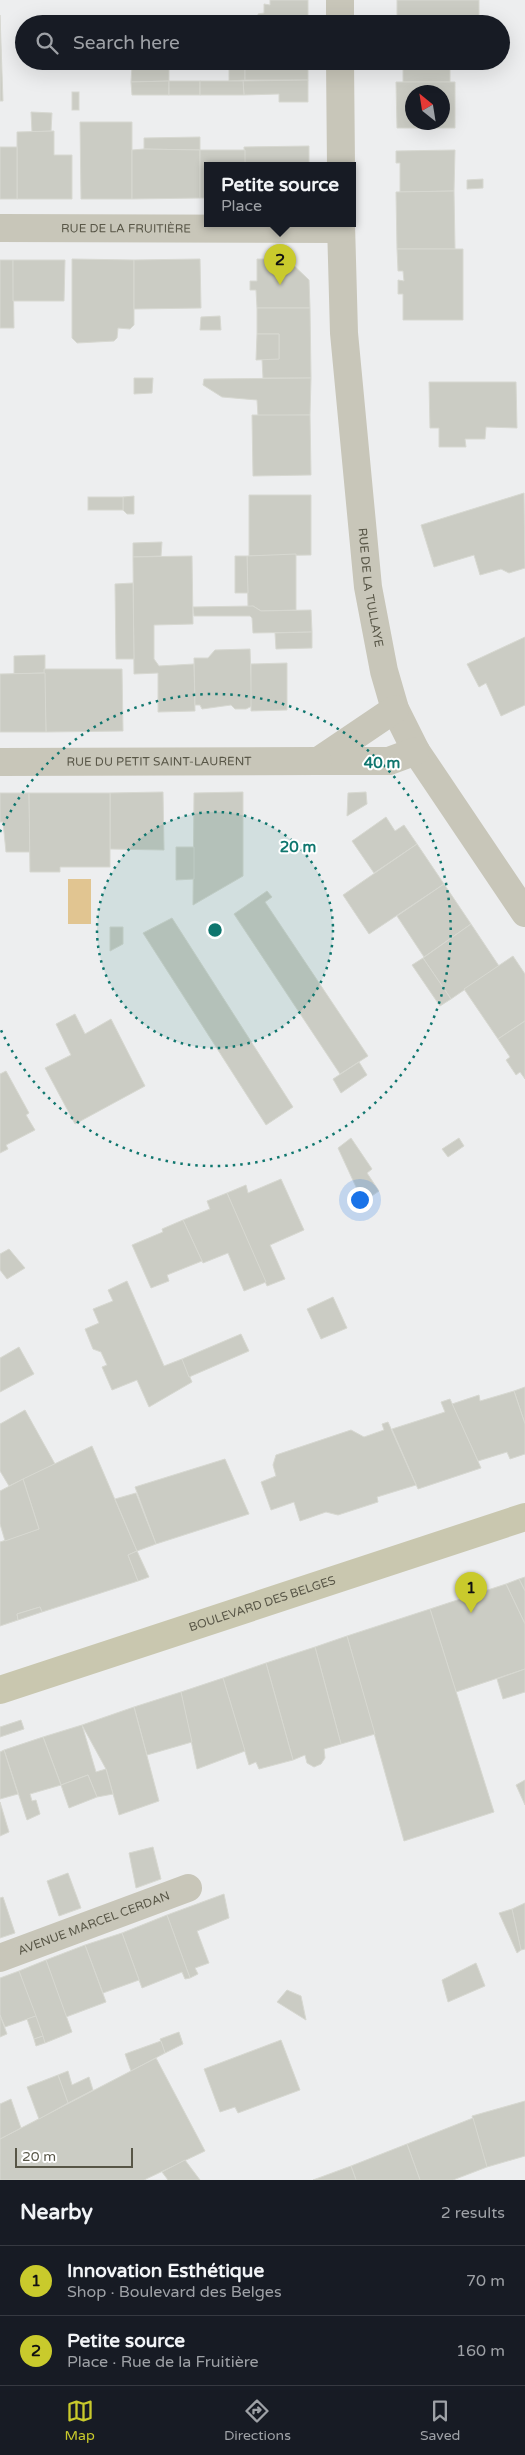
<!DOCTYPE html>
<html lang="en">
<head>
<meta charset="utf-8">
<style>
	:root { --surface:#171b24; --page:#242831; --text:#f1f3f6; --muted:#9ea1a6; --line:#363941; --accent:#c9ca2c }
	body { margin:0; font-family:"Varela Round",sans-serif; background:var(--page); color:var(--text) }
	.compass { position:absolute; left:405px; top:85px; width:45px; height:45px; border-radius:50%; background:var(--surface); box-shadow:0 5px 20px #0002; rotate:330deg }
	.scale { position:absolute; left:15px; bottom:12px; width:118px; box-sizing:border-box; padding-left:5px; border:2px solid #585647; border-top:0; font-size:14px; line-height:18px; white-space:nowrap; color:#585647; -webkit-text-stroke:4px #fff; paint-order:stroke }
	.you { position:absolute; left:359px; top:1199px; width:18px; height:18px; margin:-12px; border:4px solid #fff; border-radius:50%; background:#1a73e8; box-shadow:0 0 0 8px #1a73e833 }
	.badge { display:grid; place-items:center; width:32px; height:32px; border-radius:50%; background:var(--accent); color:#111; font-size:16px; font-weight:700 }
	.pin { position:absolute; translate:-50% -41px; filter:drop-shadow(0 1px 2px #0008) }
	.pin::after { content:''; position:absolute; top:26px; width:18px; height:15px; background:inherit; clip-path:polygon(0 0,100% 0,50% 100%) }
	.popup { position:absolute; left:204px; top:162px; width:152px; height:65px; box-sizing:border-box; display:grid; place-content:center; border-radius:0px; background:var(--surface); filter:drop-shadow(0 1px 4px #0005); font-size:16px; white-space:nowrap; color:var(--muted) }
	.popup b { font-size:19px; color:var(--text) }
	.popup::after { content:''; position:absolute; left:50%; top:100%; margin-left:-10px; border:10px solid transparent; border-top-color:var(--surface) }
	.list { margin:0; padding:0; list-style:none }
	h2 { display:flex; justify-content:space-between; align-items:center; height:65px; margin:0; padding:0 20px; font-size:21px }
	h2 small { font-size:16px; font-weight:400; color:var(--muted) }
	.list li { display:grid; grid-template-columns:32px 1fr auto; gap:15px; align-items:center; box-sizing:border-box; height:70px; padding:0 20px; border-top:1px solid var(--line) }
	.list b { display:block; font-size:19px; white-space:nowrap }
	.list p { margin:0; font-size:16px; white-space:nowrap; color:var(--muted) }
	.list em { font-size:16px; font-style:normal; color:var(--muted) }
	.icon { flex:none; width:28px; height:28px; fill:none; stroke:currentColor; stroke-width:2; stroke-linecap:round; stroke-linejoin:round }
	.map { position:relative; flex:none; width:525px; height:2180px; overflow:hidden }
	.search { position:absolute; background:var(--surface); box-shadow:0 5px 20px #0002; left:15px; right:15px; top:15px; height:55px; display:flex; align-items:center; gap:12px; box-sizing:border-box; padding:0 18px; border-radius:28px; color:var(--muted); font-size:19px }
	.sheet { height:205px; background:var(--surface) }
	nav { display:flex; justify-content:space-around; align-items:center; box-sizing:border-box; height:70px; border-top:1px solid var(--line); background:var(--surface); font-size:14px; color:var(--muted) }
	nav a { display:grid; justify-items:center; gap:2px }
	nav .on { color:var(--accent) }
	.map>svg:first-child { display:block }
</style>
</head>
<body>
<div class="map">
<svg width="525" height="2180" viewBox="0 0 525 2180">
	<rect width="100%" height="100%" fill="#edeeef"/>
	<!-- water -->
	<rect fill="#e1c591" x="68" y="879" width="23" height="45"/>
	<!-- building -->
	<g fill="#cbccc4" stroke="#d7d8d1" fill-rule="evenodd">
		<polygon points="270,0 308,0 308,24 258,24 258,14 264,13 264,4 270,5"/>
		<rect x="397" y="0" width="82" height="24"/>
		<polygon points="0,15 3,101 0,101"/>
		<polygon points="229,61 245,61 245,80 229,81"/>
		<rect x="245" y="61" width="63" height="19"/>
		<rect x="403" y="61" width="47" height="21"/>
		<polygon points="132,66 169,66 169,81 131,82"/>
		<polygon points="308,80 308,102 279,102 279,94 244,95 243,81"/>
		<polygon points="169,81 169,95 132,95 131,82"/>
		<rect x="169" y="81" width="31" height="14"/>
		<polygon points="200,81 243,81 244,95 200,95"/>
		<path d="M396,82H455V128H397ZM412,92H442V122H412Z"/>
		<rect x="72" y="92" width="7" height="18"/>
		<polygon points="31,112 52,113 51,131 32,132"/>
		<polygon points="80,122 132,122 132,199 81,199"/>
		<polygon points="54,131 54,155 72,155 72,199 17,199 17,132"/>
		<polygon points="200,137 200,150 144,149 144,138"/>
		<polygon points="309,146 309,166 245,166 244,147"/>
		<rect x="0" y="147" width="17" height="52"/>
		<polygon points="144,149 200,150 200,198 132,199 132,150"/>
		<polygon points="200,150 245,150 245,166 208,166 208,198 200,198"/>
		<polygon points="455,150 454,191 400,192 400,163 396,163 396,151"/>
		<polygon points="483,179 483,188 467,189 467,180"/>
		<polygon points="454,191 455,249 397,249 396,192"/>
		<polygon points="397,249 463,249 463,320 403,320 403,294 398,294 398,280 404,281 403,271 398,271"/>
		<polygon points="72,259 134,260 134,325 130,329 118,328 117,338 114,341 77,343 72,338"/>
		<polygon points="200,259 201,308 134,309 134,260"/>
		<polygon points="257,259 287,259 309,280 310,308 257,308 256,290 250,290 250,281 257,281"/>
		<polygon points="0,260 13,260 14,328 0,328"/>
		<polygon points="13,260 65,260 64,301 13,301"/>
		<polygon points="257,308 310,308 311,378 263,378 262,359 279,359 279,334 257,334"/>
		<polygon points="220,316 221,330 200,330 201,317"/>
		<polygon points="257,334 279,334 279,359 256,360"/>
		<polygon points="134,378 153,378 152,393 134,394"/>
		<polygon points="311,378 310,415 258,416 257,400 222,397 203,385 204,379"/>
		<polygon points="429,382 516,382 517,428 486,427 485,439 465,439 466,447 439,447 439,428 430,428"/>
		<polygon points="252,415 310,415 311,475 253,476"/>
		<polygon points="524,493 525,568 509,573 501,569 480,575 474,555 434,567 421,525"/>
		<polygon points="249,495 311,495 311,555 249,556"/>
		<polygon points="134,496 134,514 127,514 123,510 123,497"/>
		<rect x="88" y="497" width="35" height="13"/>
		<polygon points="162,542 161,556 133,557 133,543"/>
		<polygon points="296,554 296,610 261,611 253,606 248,607 247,556"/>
		<polygon points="192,556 193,624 154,625 154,659 159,666 194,664 195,711 158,712 158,673 134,674 133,557"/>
		<polygon points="235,556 247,556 248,593 235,593"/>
		<polygon points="133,583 134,659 116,659 115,584"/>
		<polygon points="253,606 261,611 311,610 312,632 253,633 252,618 250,616 194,616 193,607"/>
		<polygon points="312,632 312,648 276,649 275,633"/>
		<polygon points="525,637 525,705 501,716 486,683 479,687 467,664"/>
		<polygon points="250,649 252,706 246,709 235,709 231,705 202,709 200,705 195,705 194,658 208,658 215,650"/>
		<polygon points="45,655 45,673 14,674 14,656"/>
		<polygon points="287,663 287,710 251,711 251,664"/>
		<polygon points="44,669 122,669 123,731 46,732"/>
		<polygon points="45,673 46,732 0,732 0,674"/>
		<polygon points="163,792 164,850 110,849 110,793"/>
		<polygon points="243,792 243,876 193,905 194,793"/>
		<polygon points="366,792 367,804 347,816 348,793"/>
		<polygon points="0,793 29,793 30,852 6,852 3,822 0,822"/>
		<polygon points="29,793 110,793 110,867 60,867 60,872 30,872"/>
		<polygon points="386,817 395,831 404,825 417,844 374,873 352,841"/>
		<polygon points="417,844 444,884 369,934 343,895"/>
		<polygon points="176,847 194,847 194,879 176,880"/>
		<polygon points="444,884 471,924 424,957 397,916"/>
		<polygon points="267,891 272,897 265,902 368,1056 340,1074 234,914"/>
		<polygon points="172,918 293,1107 266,1125 143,933"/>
		<polygon points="471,924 499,966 451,999 423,958"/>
		<polygon points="110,927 123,927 123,944 110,951"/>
		<polygon points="513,956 525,974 525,1021 498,1039 464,989"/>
		<polygon points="423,958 451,999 440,1006 412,965"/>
		<polygon points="75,1014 85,1034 111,1019 145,1086 75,1124 45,1068 71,1055 56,1024"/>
		<polygon points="525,1021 525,1079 520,1072 516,1075 506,1060 510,1057 498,1039"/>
		<polygon points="359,1062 367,1075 341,1093 333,1079"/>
		<polygon points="6,1071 29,1113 26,1115 35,1130 6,1145 8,1149 0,1153 0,1074"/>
		<polygon points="351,1138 372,1169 367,1173 379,1191 363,1202 338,1148"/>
		<polygon points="459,1138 464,1146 448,1157 442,1149"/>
		<polygon points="281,1179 304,1230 270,1245 285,1279 267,1286 227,1193 246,1185 248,1193"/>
		<polygon points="227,1193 266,1282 244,1291 228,1253 203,1263 183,1220 210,1209 207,1201"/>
		<polygon points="183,1220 202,1261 167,1275 169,1281 151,1288 132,1245 163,1232 162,1229"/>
		<polygon points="9,1249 25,1268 7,1279 0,1270 0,1254"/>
		<polygon points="127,1281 164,1366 182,1359 192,1382 149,1407 137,1380 112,1390 102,1367 107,1365 101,1352 93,1349 85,1329 99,1323 93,1309 113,1301 108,1290"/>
		<polygon points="333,1297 347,1328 321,1339 307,1309"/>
		<polygon points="241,1334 249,1351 189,1377 182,1359"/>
		<polygon points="19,1347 34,1374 0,1392 0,1358"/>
		<polygon points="525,1387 525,1424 514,1391"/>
		<polygon points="514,1391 525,1424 525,1454 510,1459 507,1452 478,1461 452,1404 479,1395 480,1401"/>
		<polygon points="450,1399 481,1468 418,1489 392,1429 445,1412 441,1402"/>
		<polygon points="25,1410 55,1464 9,1486 0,1471 0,1424"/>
		<polygon points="388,1422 416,1485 377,1497 378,1502 338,1515 326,1512 300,1521 294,1502 271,1510 261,1482 276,1476 273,1465 276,1455 351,1430 364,1437 384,1430 382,1424"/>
		<polygon points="92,1446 137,1551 128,1555 138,1581 42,1612 40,1607 17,1614 18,1620 0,1626 0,1542 39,1529 23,1479"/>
		<polygon points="225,1459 249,1514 156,1544 135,1487"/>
		<polygon points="23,1479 39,1529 5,1541 0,1524 0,1491"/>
		<polygon points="136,1493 156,1544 137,1551 115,1499"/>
		<polygon points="137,1551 149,1577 138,1581 128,1555"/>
		<polygon points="525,1577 525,1591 519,1579"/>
		<polygon points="519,1579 525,1591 525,1624 506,1584"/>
		<polygon points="506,1584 525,1624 525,1669 456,1692 430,1609"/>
		<polygon points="40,1607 42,1612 18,1620 17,1614"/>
		<polygon points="430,1609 494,1812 404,1841 347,1636"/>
		<polygon points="347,1636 375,1734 341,1744 315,1647"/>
		<polygon points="315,1647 341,1744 324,1749 325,1758 321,1764 314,1767 307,1763 305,1755 293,1760 266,1663"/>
		<polygon points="266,1663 293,1760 259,1769 256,1762 249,1765 223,1678"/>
		<polygon points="525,1669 525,1692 503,1699 497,1679"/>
		<polygon points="223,1678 245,1751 197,1769 181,1692"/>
		<polygon points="181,1692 192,1742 147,1755 134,1707"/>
		<polygon points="134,1707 159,1801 119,1815 106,1769 82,1725"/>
		<polygon points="21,1720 24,1729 0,1737 0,1727"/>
		<polygon points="82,1725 96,1772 106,1769 113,1794 97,1797 88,1775 61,1785 43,1737"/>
		<polygon points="43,1737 61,1785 30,1794 32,1801 36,1800 40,1814 27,1820 4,1750"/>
		<polygon points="4,1750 18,1794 0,1799 0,1752"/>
		<polygon points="88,1775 97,1797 69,1808 61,1785"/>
		<polygon points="525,1780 525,1805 516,1785"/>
		<polygon points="0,1802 9,1832 0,1836"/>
		<polygon points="153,1847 161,1879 136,1888 129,1853"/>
		<polygon points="68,1873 81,1908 59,1916 47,1881"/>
		<polygon points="224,1894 229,1918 197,1931 209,1963 195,1968 198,1974 190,1978 167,1915"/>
		<polygon points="3,1897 15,1933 0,1938 0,1898"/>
		<polygon points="525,1903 525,1949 521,1950 512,1909"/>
		<polygon points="512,1909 521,1950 517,1953 499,1913"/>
		<polygon points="167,1915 190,1978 185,1979 182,1972 142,1988 122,1933"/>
		<polygon points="122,1933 139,1980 103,1993 85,1945"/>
		<polygon points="85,1945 106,2002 66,2017 46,1960"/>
		<polygon points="46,1960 72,2032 45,2043 19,1971"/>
		<polygon points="476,1963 485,1986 448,2002 442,1980"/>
		<polygon points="19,1971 36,2016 5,2027 0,2015 0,1978"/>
		<polygon points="287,1990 301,1996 306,2020 277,2002"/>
		<polygon points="0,2015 7,2034 0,2037"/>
		<polygon points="36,2016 43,2036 34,2039 27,2019"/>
		<polygon points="179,2032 183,2044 165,2053 160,2039"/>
		<polygon points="43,2036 45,2043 36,2046 34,2039"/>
		<polygon points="281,2040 300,2090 238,2113 235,2107 220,2112 204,2069"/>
		<polygon points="161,2041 165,2053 131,2071 125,2054"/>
		<polygon points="156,2058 205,2151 144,2180 0,2180 0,2139"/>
		<polygon points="68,2071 72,2085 89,2077 93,2090 68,2103 58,2075"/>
		<polygon points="58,2075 68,2103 39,2119 27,2087"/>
		<polygon points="11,2099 21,2128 0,2139 0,2104"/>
		<polygon points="525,2101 525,2156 487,2167 472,2116"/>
		<polygon points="473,2118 487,2167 453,2180 420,2180 407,2144"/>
		<polygon points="407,2144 420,2180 356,2180 351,2166"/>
		<polygon points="185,2160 200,2180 168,2180 162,2172"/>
		<polygon points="351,2166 356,2180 313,2180"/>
	</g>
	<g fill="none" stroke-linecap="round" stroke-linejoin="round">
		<!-- minor -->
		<g stroke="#c8c6b9" stroke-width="28">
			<polyline points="340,0 340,24"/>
			<polyline points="340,61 341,166"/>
			<path id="s1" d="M341,224L344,333L368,587L384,671L395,709L416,751L525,913"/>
			<path id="s2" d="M0,228L341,229"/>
			<polyline points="395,709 318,761 389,761 416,751"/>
			<path id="s3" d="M0,762L318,761"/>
			<path id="s4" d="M0,1958L188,1888"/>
		</g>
		<!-- primary -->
		<path stroke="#c9c7af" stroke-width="28" id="s5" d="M0,1690L525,1517"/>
	</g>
	<!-- distance rings -->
	<circle cx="215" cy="930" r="118" fill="#0f766e" fill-opacity=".12"/>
	<g fill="none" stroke="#0f766e" stroke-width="2.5" stroke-dasharray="2.5 5">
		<circle cx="215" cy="930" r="118"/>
		<path d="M0 832A236 236 0 1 1 0 1028"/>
	</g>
	<g text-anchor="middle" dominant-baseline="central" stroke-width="4" stroke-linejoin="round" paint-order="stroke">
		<!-- street labels -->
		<g font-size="12" fill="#585647" stroke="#fff">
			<text stroke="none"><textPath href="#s2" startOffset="126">RUE DE LA FRUITIÈRE</textPath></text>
			<text stroke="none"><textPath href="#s1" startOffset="365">RUE DE LA TULLAYE</textPath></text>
			<text stroke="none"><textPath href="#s3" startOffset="159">RUE DU PETIT SAINT-LAURENT</textPath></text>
			<text stroke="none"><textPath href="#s5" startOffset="276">BOULEVARD DES BELGES</textPath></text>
			<text stroke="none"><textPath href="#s4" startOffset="100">AVENUE MARCEL CERDAN</textPath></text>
		</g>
	</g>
	<circle cx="215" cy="930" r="8" fill="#0f766e" stroke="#fff" stroke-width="2.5"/>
	<g font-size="15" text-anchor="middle" font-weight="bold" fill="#0f766e" stroke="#fff" stroke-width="4" stroke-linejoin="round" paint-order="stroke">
		<text x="382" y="768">40 m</text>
		<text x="298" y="852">20 m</text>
	</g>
</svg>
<svg class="compass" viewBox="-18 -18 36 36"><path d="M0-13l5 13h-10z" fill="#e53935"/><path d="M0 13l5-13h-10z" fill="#9ea1a6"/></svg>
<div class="scale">20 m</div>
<div class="you"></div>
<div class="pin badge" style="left:471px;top:1613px">1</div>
<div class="pin badge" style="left:280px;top:285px">2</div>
<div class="popup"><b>Petite source</b>Place</div>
<div class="search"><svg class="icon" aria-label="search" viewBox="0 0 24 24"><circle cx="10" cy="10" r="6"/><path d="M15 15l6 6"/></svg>Search here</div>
</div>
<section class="sheet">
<h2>Nearby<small>2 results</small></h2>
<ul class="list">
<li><span class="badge">1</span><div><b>Innovation Esthétique</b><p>Shop · Boulevard des Belges</p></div><em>70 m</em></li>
<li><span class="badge">2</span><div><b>Petite source</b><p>Place · Rue de la Fruitière</p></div><em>160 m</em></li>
</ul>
</section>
<nav>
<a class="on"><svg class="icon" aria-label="map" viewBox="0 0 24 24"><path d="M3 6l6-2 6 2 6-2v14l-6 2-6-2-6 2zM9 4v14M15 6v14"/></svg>Map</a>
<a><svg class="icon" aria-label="directions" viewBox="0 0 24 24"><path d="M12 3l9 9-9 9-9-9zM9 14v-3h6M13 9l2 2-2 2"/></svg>Directions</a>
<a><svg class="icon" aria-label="saved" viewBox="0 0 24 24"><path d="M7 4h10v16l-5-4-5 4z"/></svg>Saved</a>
</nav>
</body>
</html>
